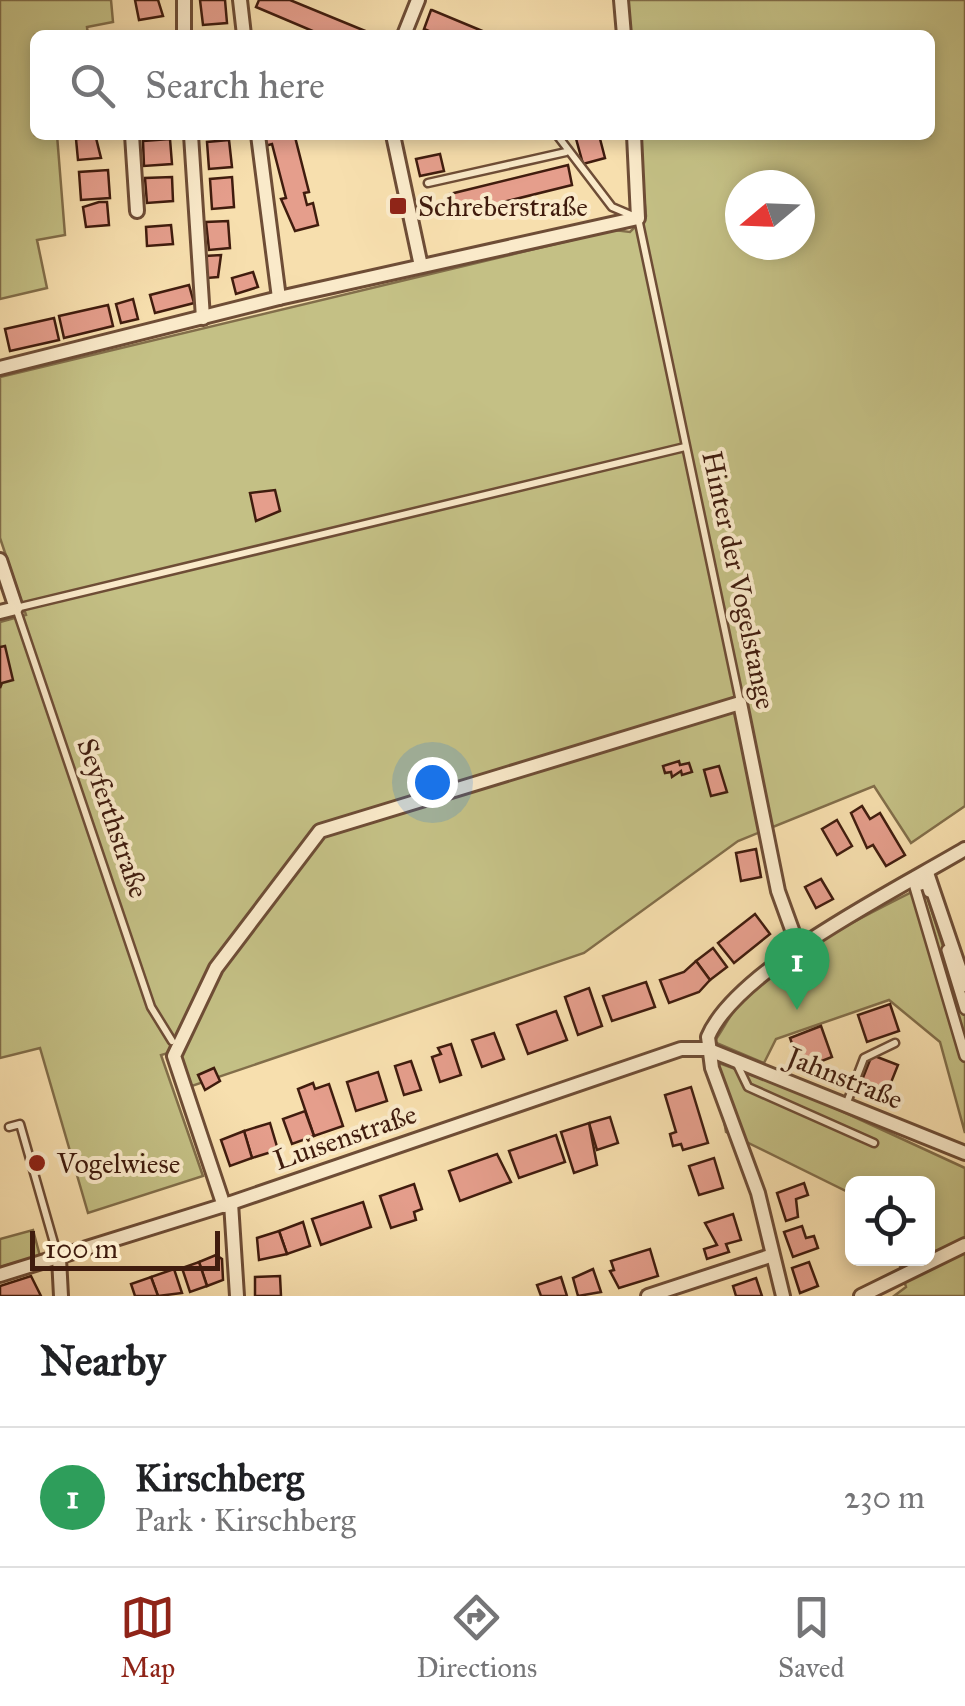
<!DOCTYPE html>
<html lang="en">
<head>
<meta charset="utf-8">
<style>
	:root { --surface:#fff; --page:#f2f2f2; --text:#202124; --muted:#757577; --line:#e0e0e0; --accent:#8f2418 }
	body { margin:0; font-family:"IM FELL Great Primer",serif; background:var(--page); color:var(--text) }
	.controls { position:absolute; right:30px; bottom:30px; display:grid; overflow:hidden; border-radius:15px; box-shadow:0 5px 15px #0003 }
	.controls button { width:90px; height:90px; display:grid; place-items:center; padding:0; border:0; border-bottom:2px solid var(--line); background:var(--surface); color:var(--text); font:50px sans-serif }
	.compass { position:absolute; left:725px; top:170px; width:90px; height:90px; border-radius:50%; background:var(--surface); box-shadow:0 5px 15px #0003; rotate:251deg }
	.scale { position:absolute; left:30px; bottom:25px; width:190px; box-sizing:border-box; padding-left:10px; border:5px solid #401c0e; border-top:0; font-size:28px; line-height:35px; white-space:nowrap; color:#401c0e; -webkit-text-stroke:8px #faeaca; paint-order:stroke }
	.you { position:absolute; left:432px; top:782px; width:35px; height:35px; margin:-25px; border:8px solid #fff; border-radius:50%; background:#1a73e8; box-shadow:0 0 0 15px #1a73e833 }
	.badge { display:grid; place-items:center; width:65px; height:65px; border-radius:50%; background:var(--accent); color:#fff; font-size:32px; font-weight:700 }
	.pin { position:absolute; translate:-50% -82px; filter:drop-shadow(0 2px 5px #0008) }
	.pin::after { content:''; position:absolute; top:52px; width:35px; height:30px; background:inherit; clip-path:polygon(0 0,100% 0,50% 100%) }
	.list { margin:0; padding:0; list-style:none }
	h2 { display:flex; justify-content:space-between; align-items:center; height:130px; margin:0; padding:0 40px; font-size:42px }
	h2 small { font-size:32px; font-weight:400; color:var(--muted) }
	.list li { display:grid; grid-template-columns:65px 1fr auto; gap:30px; align-items:center; box-sizing:border-box; height:140px; padding:0 40px; border-top:2px solid var(--line) }
	.list b { display:block; font-size:38px; white-space:nowrap }
	.list p { margin:0; font-size:32px; white-space:nowrap; color:var(--muted) }
	.list em { font-size:32px; font-style:normal; color:var(--muted) }
	.icon { flex:none; width:55px; height:55px; fill:none; stroke:currentColor; stroke-width:2; stroke-linecap:round; stroke-linejoin:round }
	.map { position:relative; flex:none; width:965px; height:1296px; overflow:hidden }
	.search { position:absolute; background:var(--surface); box-shadow:0 5px 15px #0003; left:30px; right:30px; top:30px; height:110px; display:flex; align-items:center; gap:25px; box-sizing:border-box; padding:0 35px; border-radius:15px; color:var(--muted); font-size:38px }
	.sheet { height:270px; background:var(--surface) }
	nav { display:flex; justify-content:space-around; align-items:center; box-sizing:border-box; height:140px; border-top:2px solid var(--line); background:var(--surface); font-size:28px; color:var(--muted) }
	nav a { display:grid; justify-items:center; gap:5px }
	nav .on { color:var(--accent) }
	.map>svg:first-child { display:block }
</style>
</head>
<body>
<div class="map">
<svg width="965" height="1296" viewBox="0 0 965 1296">
	<rect width="100%" height="100%" fill="#f7dfae"/>
	<filter id="stains"><feTurbulence type="fractalNoise" baseFrequency=".002" numOctaves="4"/><feColorMatrix values="0 0 0 0 .2 0 0 0 0 .09 0 0 0 0 .02 0 0 0 .5 -.17"/></filter>
	<radialGradient id="worn" r=".72"><stop offset=".6" stop-color="#630" stop-opacity="0"/><stop offset="1" stop-color="#630" stop-opacity=".3"/></radialGradient>
	<!-- green -->
	<g fill="#c4c085" stroke="#826e4a" stroke-width="2.5" fill-rule="evenodd">
		<polygon points="0,0 111,0 113,22 87,27 88,35 35,35 35,135 57,135 65,235 37,240 47,288 0,299"/>
		<path d="M626,0H965V806L911,843L874,786L738,841L584,953L186,1088L175,1051L161,1055L203,1176L88,1213L40,1048L0,1058V622L26,615L0,538V377L614,230L630,232L646,216L638,135H930V35H629ZM740,185H800V245H740Z"/>
		<path d="M924,886L965,1016V1133L940,1042L889,1000L776,1039L764,1063L714,1042C723,1030 730,1014 740,1003C789,952 862,917 924,886Z"/>
		<polygon points="719,1063 809,1096 965,1168 965,1296 894,1296 906,1287 898,1259 928,1258 928,1184 852,1184 852,1194 726,1132 714,1067"/>
		<polygon points="33,1230 40,1256 0,1267 0,1239"/>
	</g>
	<!-- building -->
	<g fill="#e59e8c" stroke="#401c0e" stroke-width="2.5">
		<polygon points="135,0 158,0 163,16 139,20"/>
		<polygon points="200,0 225,0 227,23 203,25"/>
		<polygon points="259,0 290,0 375,35 322,35 256,7"/>
		<polygon points="431,10 432,10 492,35 438,35 424,29"/>
		<polygon points="262,135 295,137 309,192 304,193 307,205 313,203 318,225 295,231 281,199 286,198 272,144 265,146"/>
		<polygon points="575,135 599,135 605,158 583,164"/>
		<polygon points="96,138 101,158 78,160 76,139"/>
		<polygon points="170,139 172,164 144,166 143,141"/>
		<polygon points="229,140 232,167 209,169 207,142"/>
		<polygon points="440,154 444,171 420,176 416,159"/>
		<polygon points="568,165 572,185 455,214 450,194"/>
		<polygon points="108,170 110,198 81,200 79,172"/>
		<polygon points="172,177 173,201 147,203 145,178"/>
		<polygon points="232,177 234,207 212,209 210,179"/>
		<polygon points="99,202 107,202 109,225 86,227 83,207"/>
		<polygon points="228,221 230,248 209,250 206,222"/>
		<polygon points="171,225 173,244 147,246 146,227"/>
		<polygon points="221,255 218,277 207,278 205,256"/>
		<polygon points="253,272 258,287 236,294 232,278"/>
		<polygon points="189,285 194,303 155,313 150,295"/>
		<polygon points="133,299 138,319 121,323 116,304"/>
		<polygon points="108,305 113,326 64,338 59,316"/>
		<polygon points="54,318 59,340 10,351 5,329"/>
		<polygon points="275,490 280,511 256,521 250,493"/>
		<polygon points="5,646 13,680 2,683 0,688 0,647"/>
		<polygon points="679,761 680,765 689,763 692,772 682,775 681,771 672,777 671,772 665,773 663,766"/>
		<polygon points="719,766 727,792 711,796 704,770"/>
		<polygon points="862,806 870,819 880,813 905,855 886,866 873,845 867,848 851,813"/>
		<polygon points="837,820 852,846 837,855 822,829"/>
		<polygon points="756,849 761,877 741,881 736,853"/>
		<polygon points="821,879 833,899 816,908 805,887"/>
		<polygon points="755,914 770,934 734,963 718,943"/>
		<polygon points="713,948 727,967 710,980 696,961"/>
		<polygon points="696,961 710,980 699,992 669,1003 660,980 684,972"/>
		<polygon points="646,982 655,1007 612,1021 603,996"/>
		<polygon points="589,988 602,1026 578,1035 565,997"/>
		<polygon points="890,1004 899,1031 867,1042 858,1015"/>
		<polygon points="556,1011 567,1040 528,1054 517,1025"/>
		<polygon points="821,1026 832,1057 801,1069 790,1038"/>
		<polygon points="494,1033 504,1059 482,1067 472,1040"/>
		<polygon points="451,1044 461,1075 440,1082 432,1057 441,1054 438,1048"/>
		<polygon points="872,1055 898,1065 884,1100 858,1090"/>
		<polygon points="411,1061 421,1090 404,1095 395,1066"/>
		<polygon points="214,1068 220,1081 205,1090 198,1075"/>
		<polygon points="378,1072 387,1101 356,1111 347,1082"/>
		<polygon points="313,1083 315,1089 329,1084 343,1126 314,1136 298,1089"/>
		<polygon points="691,1087 708,1143 683,1150 681,1144 673,1146 670,1134 676,1132 665,1095"/>
		<polygon points="305,1111 314,1136 292,1144 283,1119"/>
		<polygon points="610,1117 618,1143 597,1150 589,1123"/>
		<polygon points="270,1123 278,1150 252,1158 244,1131"/>
		<polygon points="589,1123 597,1165 574,1173 561,1132"/>
		<polygon points="244,1131 252,1158 230,1166 221,1140"/>
		<polygon points="556,1135 565,1162 519,1178 509,1151"/>
		<polygon points="497,1154 511,1182 460,1201 449,1171"/>
		<polygon points="714,1158 723,1188 699,1195 689,1166"/>
		<polygon points="804,1183 808,1195 796,1199 798,1217 786,1221 777,1193"/>
		<polygon points="414,1184 422,1209 414,1212 416,1220 391,1228 380,1196"/>
		<polygon points="363,1202 371,1227 321,1245 312,1219"/>
		<polygon points="733,1214 741,1240 726,1244 729,1252 707,1259 704,1249 717,1245 705,1223"/>
		<polygon points="303,1222 310,1246 287,1254 279,1231"/>
		<polygon points="802,1226 806,1238 814,1236 818,1248 793,1257 784,1232"/>
		<polygon points="279,1231 287,1254 259,1260 257,1238"/>
		<polygon points="650,1249 658,1276 619,1288 610,1271 614,1270 611,1261"/>
		<polygon points="216,1255 222,1259 223,1280 207,1286 199,1262"/>
		<polygon points="199,1262 207,1286 190,1292 182,1268"/>
		<polygon points="809,1262 818,1286 800,1293 792,1268"/>
		<polygon points="174,1269 182,1293 158,1296 151,1277"/>
		<polygon points="593,1269 601,1292 578,1296 573,1278"/>
		<polygon points="31,1276 41,1296 0,1296 0,1286"/>
		<polygon points="280,1276 281,1296 255,1296 255,1277"/>
		<polygon points="151,1277 158,1296 135,1296 131,1284"/>
		<polygon points="561,1277 567,1296 541,1296 537,1285"/>
		<polygon points="756,1278 762,1296 736,1296 733,1286"/>
	</g>
	<g fill="none" stroke-linecap="round" stroke-linejoin="round">
		<defs>
			<g id="service">
				<polyline points="557,135 612,207 638,218 740,702"/>
				<polyline points="428,183 566,152"/>
				<polyline points="172,1041 151,1007 16,608 685,447"/>
				<polyline points="736,1062 748,1087 874,1143"/>
				<polyline points="846,1105 864,1058 895,1043"/>
				<polyline points="9,1127 20,1124 58,1257"/>
			</g>
			<g id="pedestrian">
				<polyline points="929,892 926,883 915,887 965,1056"/>
				<polyline points="947,950 965,1009"/>
			</g>
			<g id="minor">
				<polyline points="184,0 184,35"/>
				<polyline points="240,0 244,35"/>
				<polyline points="621,0 624,35"/>
				<polyline points="404,35 418,0"/>
				<polyline points="132,135 137,211"/>
				<polyline points="191,135 203,318"/>
				<polyline points="258,135 279,298"/>
				<polyline points="393,135 421,266"/>
				<polyline points="0,368 279,298 638,218 634,135"/>
				<polyline points="0,560 16,608 0,612"/>
				<polyline points="927,873 965,985"/>
				<polyline points="231,1203 237,1296"/>
				<polyline points="224,1206 174,1056 216,968 320,831 740,703 778,891 799,949"/>
				<polyline points="59,1258 61,1296"/>
				<polyline points="0,1275 231,1203 681,1049 707,1049 965,1153"/>
				<polyline points="648,1296 770,1256"/>
				<path d="M783,1296L758,1193L712,1068L708,1037C736,969 900,888 965,849"/>
				<polyline points="861,1296 965,1245"/>
			</g>
		</defs>
		<!-- service casing -->
		<use href="#service" stroke="#6e4d36" stroke-width="11"/>
		<!-- pedestrian casing -->
		<use href="#pedestrian" stroke="#6e4d36" stroke-width="14"/>
		<!-- minor casing -->
		<use href="#minor" stroke="#6e4d36" stroke-width="18"/>
		<!-- service -->
		<use href="#service" stroke="#faeaca" stroke-width="6"/>
		<!-- pedestrian -->
		<use href="#pedestrian" stroke="#faeaca" stroke-width="9"/>
		<!-- minor -->
		<use href="#minor" stroke="#faeaca" stroke-width="12"/>
	</g>
	<!-- markers -->
	<g fill="#8f2418" stroke="#faeaca" stroke-width="4">
		<rect x="388" y="196" width="20" height="20" rx="5"/>
		<circle cx="37" cy="1163" r="10"/>
	</g>
	<g text-anchor="middle" dominant-baseline="central" stroke-width="8" stroke-linejoin="round" paint-order="stroke">
		<!-- poi labels -->
		<g font-size="28" fill="#401c0e" stroke="#faeaca" text-anchor="start">
			<text x="418" y="206">Schreberstraße</text>
			<text x="57" y="1163">Vogelwiese</text>
		</g>
		<!-- street labels -->
		<g font-size="28" fill="#401c0e" stroke="#faeaca">
			<text transform="translate(739 580) rotate(78)">Hinter der Vogelstange</text>
			<text transform="translate(113 818) rotate(71)">Seyferthstraße</text>
			<text transform="translate(845 1078) rotate(22)">Jahnstraße</text>
			<text transform="translate(345 1137) rotate(-19)">Luisenstraße</text>
		</g>
	</g>
	<rect width="100%" height="100%" filter="url(#stains)"/>
	<rect width="100%" height="100%" fill="url(#worn)"/>
</svg>
<div class="controls">
<button><svg class="icon" aria-label="locate" viewBox="0 0 24 24"><circle cx="12" cy="12" r="6"/><path d="M12 2v4M12 18v4M2 12h4M18 12h4"/></svg></button>
</div>
<svg class="compass" viewBox="-18 -18 36 36"><path d="M0-13l5 13h-10z" fill="#e53935"/><path d="M0 13l5-13h-10z" fill="#757577"/></svg>
<div class="scale">100 m</div>
<div class="you"></div>
<div class="pin badge" style="left:797px;top:1010px;background:#2e9e5b">1</div>
<div class="search"><svg class="icon" aria-label="search" viewBox="0 0 24 24"><circle cx="10" cy="10" r="6"/><path d="M15 15l6 6"/></svg>Search here</div>
</div>
<section class="sheet">
<h2>Nearby<small></small></h2>
<ul class="list">
<li><span class="badge" style="background:#2e9e5b">1</span><div><b>Kirschberg</b><p>Park · Kirschberg</p></div><em>230 m</em></li>
</ul>
</section>
<nav>
<a class="on"><svg class="icon" aria-label="map" viewBox="0 0 24 24"><path d="M3 6l6-2 6 2 6-2v14l-6 2-6-2-6 2zM9 4v14M15 6v14"/></svg>Map</a>
<a><svg class="icon" aria-label="directions" viewBox="0 0 24 24"><path d="M12 3l9 9-9 9-9-9zM9 14v-3h6M13 9l2 2-2 2"/></svg>Directions</a>
<a><svg class="icon" aria-label="saved" viewBox="0 0 24 24"><path d="M7 4h10v16l-5-4-5 4z"/></svg>Saved</a>
</nav>
</body>
</html>
